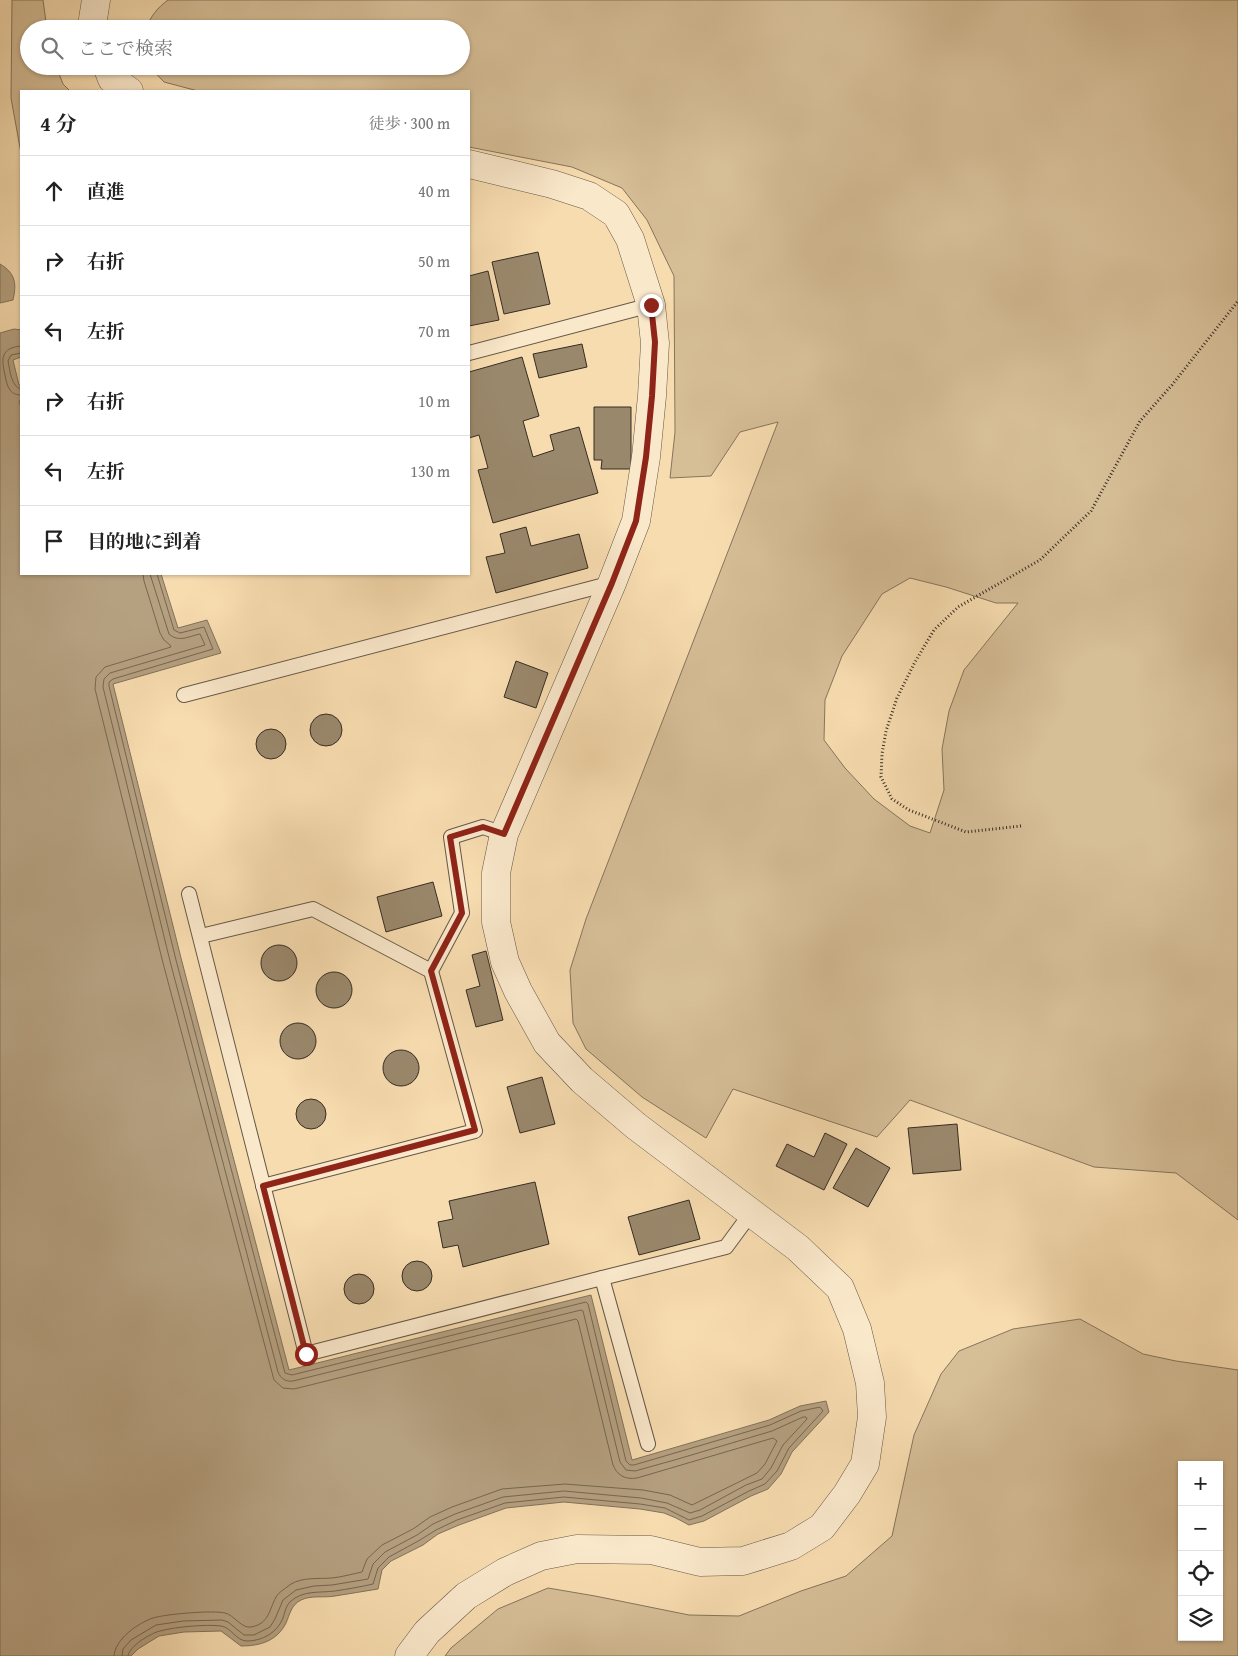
<!DOCTYPE html>
<html lang="ja">
<head>
<meta charset="utf-8">
<style>
	:root { --surface:#fff; --page:#f6f6f6; --text:#222; --muted:#767676; --line:#e0e0e0 }
	body { margin:0; font-family:"Gentium Book Plus","Noto Serif JP",serif; background:var(--page); color:var(--text) }
	.controls { position:absolute; right:15px; bottom:15px; display:grid; overflow:hidden; border-radius:0px; box-shadow:0 1px 4px #0004 }
	.controls button { width:45px; height:45px; display:grid; place-items:center; padding:0; border:0; border-bottom:1px solid var(--line); background:var(--surface); color:var(--text); font:25px sans-serif }
	.stop { position:absolute; width:15px; height:15px; margin:-11px; border:4px solid #8f2418; border-radius:50%; background:#fff }
	.stop.end { background:#8f2418; border-color:#fff; box-shadow:0 1px 5px #0008 }
	.list { margin:0; padding:0; list-style:none }
	h2 { display:flex; justify-content:space-between; align-items:center; height:65px; margin:0; padding:0 20px; font-size:21px }
	h2 small { font-size:16px; font-weight:400; color:var(--muted) }
	.list li { display:grid; grid-template-columns:32px 1fr auto; gap:15px; align-items:center; box-sizing:border-box; height:70px; padding:0 20px; border-top:1px solid var(--line) }
	.list b { display:block; font-size:19px; white-space:nowrap }
	.list em { font-size:16px; font-style:normal; color:var(--muted) }
	.icon { flex:none; width:28px; height:28px; fill:none; stroke:currentColor; stroke-width:2; stroke-linecap:round; stroke-linejoin:round }
	.map { position:relative; flex:none; width:1238px; height:1656px; overflow:hidden }
	.search { position:absolute; background:var(--surface); box-shadow:0 1px 4px #0004; left:20px; top:20px; width:450px; height:55px; display:flex; align-items:center; gap:12px; box-sizing:border-box; padding:0 18px; border-radius:28px; color:var(--muted); font-size:19px }
	.panel { position:absolute; background:var(--surface); box-shadow:0 1px 4px #0004; left:20px; top:90px; width:450px; height:485px; border-radius:0px }
	.map>svg:first-child { display:block }
</style>
</head>
<body>
<div class="map">
<svg width="1238" height="1656" viewBox="0 0 1238 1656">
	<rect width="100%" height="100%" fill="#f7dcaf"/>
	<filter id="stains"><feTurbulence type="fractalNoise" baseFrequency=".004" numOctaves="4"/><feColorMatrix values="0 0 0 0 .2 0 0 0 0 .09 0 0 0 0 .02 0 0 0 .5 -.17"/></filter>
	<radialGradient id="worn" r=".72"><stop offset=".6" stop-color="#630" stop-opacity="0"/><stop offset="1" stop-color="#630" stop-opacity=".3"/></radialGradient>
	<!-- green -->
	<g fill="#d6be97" stroke="#86755e" fill-rule="evenodd">
		<polygon points="12,0 43,0 47,29 29,29 29,66 56,66 63,84 70,91 21,91 21,153 11,98"/>
		<path d="M168,0H1238V1220L1176,1173L1094,1167L910,1100L877,1137L733,1089L706,1138L642,1097L586,1049L573,1023L570,970L586,919L778,422L740,432L711,476L670,478L675,432L674,276L647,220L622,188L572,167L469,147V91H198L164,82L149,66H461V29H146C150,17 158,7 168,0ZM910,578L946,587L996,603H1018L964,670L949,711L942,749L944,790L930,833L910,826L874,799L845,768L824,740L825,700L842,656L882,594Z"/>
		<path d="M1080,1319L1143,1354L1176,1361L1238,1370V1656H445L451,1648L498,1609L548,1588L595,1596L689,1615L739,1616L801,1591L846,1576L892,1536L914,1435L941,1374L959,1351L1013,1329ZM1182,1465H1219V1637H1182Z"/>
	</g>
	<!-- water -->
	<g fill="#b5a080" stroke="#82725b">
		<path d="M0,264C15,273 17,283 13,300L0,303Z"/>
		<path d="M14,329L21,330V357L13,360L19,385H21V400L19,401L21,408V574H161L178,628L207,620L221,653L113,684L181,958L289,1370L591,1295L632,1460L769,1420L800,1406L826,1401L829,1412L792,1452L781,1474L768,1489L751,1496L704,1521L689,1525L676,1518L664,1513L640,1509L564,1502L506,1508L459,1525L438,1534L423,1545L391,1561L382,1570L378,1589C364,1591 349,1594 335,1596C324,1598 311,1595 301,1600C291,1605 290,1614 286,1623C277,1641 260,1646 241,1646L221,1631L184,1632L159,1636L138,1649L131,1656H0V333Z"/>
	</g>
	<g fill="none" stroke-linecap="round" stroke-linejoin="round">
		<!-- shore -->
		<g stroke="#766652" stroke-width="1">
			<path d="M21,346C1,348 1,358 5,375C6,380 7,386 10,390C13,394 17,395 21,395"/>
			<path d="M21,353L11,355L8,361C10,370 11,387 21,389"/>
			<path d="M114,1656C115,1639 138,1623 153,1618C166,1614 213,1610 225,1613C234,1615 242,1629 251,1627C269,1624 269,1610 276,1597C279,1592 286,1588 291,1584C303,1577 318,1579 332,1578C342,1577 352,1574 362,1572L367,1559L382,1545L413,1529L430,1517L452,1507L502,1489L565,1484L643,1490L670,1495L692,1505L757,1473L765,1464L777,1441L773,1438L637,1478C625,1480 617,1475 613,1465L578,1321L576,1319L294,1389L283,1388L274,1380L163,963L95,689L96,677L105,667L171,647L170,645L164,640L160,633L144,581L143,574"/>
			<path d="M122,1656L123,1649L131,1640L156,1625L183,1621L222,1620L228,1622L244,1635H254L270,1627L275,1619L283,1600L296,1590L314,1586L332,1585L368,1579L373,1564L385,1552L417,1535L433,1524L455,1514L503,1497L564,1491L641,1498L667,1503L690,1513L700,1510L746,1485L762,1479L771,1468L783,1445L807,1419L806,1417H803L772,1431L678,1459L635,1471L626,1470L620,1462L583,1311L581,1310L293,1381C286,1382 281,1379 278,1372L170,961L103,687L104,679L110,673L205,645L200,634C189,636 179,643 169,634L150,574"/>
			<path d="M128,1656C129,1646 151,1633 160,1631C174,1627 207,1624 221,1626C231,1627 236,1641 247,1641C262,1641 277,1633 283,1618C285,1612 286,1605 291,1601C304,1590 319,1593 335,1591C348,1589 360,1587 373,1584L378,1568L389,1557L420,1540L436,1530L457,1520L505,1503L564,1497L640,1504L665,1508L689,1520L702,1516L749,1491L765,1484L777,1471L789,1448L823,1411L820,1407L801,1411L770,1425L634,1465H630L626,1461L588,1304L586,1302L292,1375L285,1373L176,960L109,686V682L113,679L213,649L204,627L180,633L174,630L157,574"/>
		</g>
	</g>
	<!-- building -->
	<g fill="#9a886c" stroke="#362c24">
		<polygon points="538,252 550,304 504,314 492,262"/>
		<polygon points="488,271 499,320 469,326 469,276"/>
		<polygon points="582,344 587,367 539,378 533,354"/>
		<polygon points="522,357 539,416 523,421 533,457 554,450 550,435 579,427 598,493 493,523 478,470 488,468 479,435 469,438 469,372"/>
		<polygon points="594,407 631,407 631,469 601,469 602,460 594,460"/>
		<polygon points="526,527 531,546 579,534 588,568 496,593 486,557 505,553 500,534"/>
		<polygon points="516,661 548,673 536,708 504,697"/>
		<circle cx="326" cy="730" r="16"/>
		<circle cx="271" cy="744" r="15"/>
		<polygon points="433,882 442,916 386,932 377,897"/>
		<circle cx="279" cy="963" r="18"/>
		<polygon points="486,951 503,1020 476,1027 466,990 480,986 472,955"/>
		<circle cx="334" cy="990" r="18"/>
		<circle cx="298" cy="1041" r="18"/>
		<circle cx="401" cy="1068" r="18"/>
		<polygon points="542,1077 555,1124 520,1133 507,1087"/>
		<circle cx="311" cy="1114" r="15"/>
		<polygon points="957,1124 961,1170 913,1174 908,1128"/>
		<polygon points="825,1133 847,1144 824,1190 776,1166 787,1144 814,1157"/>
		<polygon points="856,1148 890,1168 868,1207 833,1188"/>
		<polygon points="535,1182 549,1244 463,1267 458,1245 443,1248 438,1222 453,1219 449,1201"/>
		<polygon points="689,1200 700,1239 639,1255 628,1217"/>
		<circle cx="417" cy="1276" r="15"/>
		<circle cx="359" cy="1289" r="15"/>
	</g>
	<g fill="none" stroke-linecap="round" stroke-linejoin="round">
		<defs>
			<g id="service">
				<polyline points="469,353 651,305"/>
				<polyline points="184,695 612,583"/>
				<polyline points="189,894 306,1354 602,1278 648,1444"/>
				<polyline points="201,936 313,909 431,971"/>
				<polyline points="263,1186 475,1131 431,971 462,913 451,837 483,827 504,834"/>
				<polyline points="602,1278 726,1247 751,1213"/>
			</g>
			<g id="minor">
				<polyline points="95,29 93,19 96,0"/>
				<polyline points="107,66 112,79 129,91"/>
				<polyline points="409,1656 427,1632 466,1596 505,1572 541,1556 577,1549 651,1550 700,1562 743,1561 791,1546 822,1527 847,1494 865,1464 872,1417 870,1383 857,1329 840,1288 798,1248 636,1126 582,1080 547,1043 518,991 505,962 496,922 496,873 504,834 612,583 636,521 646,457 652,396 655,343 651,305 630,239 616,214 589,196 552,184 469,164"/>
			</g>
		</defs>
		<!-- service casing -->
		<use href="#service" stroke="#665847" stroke-width="16"/>
		<!-- minor casing -->
		<use href="#minor" stroke="#665847" stroke-width="29"/>
		<!-- path -->
		<polyline stroke="#362c24" stroke-width="3" stroke-dasharray="1 2.5" stroke-linecap="butt" points="1021,826 966,832 909,810 892,799 881,777 882,754 886,731 897,698 915,662 934,630 958,607 1040,560 1091,511 1140,421 1172,385 1238,301"/>
		<!-- service -->
		<use href="#service" stroke="#fae8cb" stroke-width="14"/>
		<!-- minor -->
		<use href="#minor" stroke="#fae8cb" stroke-width="28"/>
	</g>
	<g fill="none" stroke-linecap="round" stroke-linejoin="round">
		<!-- route -->
		<polyline stroke="#8f2418" stroke-width="6" points="306,1354 263,1186 475,1130 431,971 462,913 450,837 483,827 504,834 612,583 636,521 646,457 652,396 655,342 651,305"/>
	</g>
	<rect width="100%" height="100%" filter="url(#stains)"/>
	<rect width="100%" height="100%" fill="url(#worn)"/>
</svg>
<div class="controls">
<button>+</button>
<button>−</button>
<button><svg class="icon" aria-label="locate" viewBox="0 0 24 24"><circle cx="12" cy="12" r="6"/><path d="M12 2v4M12 18v4M2 12h4M18 12h4"/></svg></button>
<button><svg class="icon" aria-label="layers" viewBox="0 0 24 24"><path d="M12 4l9 5-9 5-9-5zM3 14l9 5 9-5"/></svg></button>
</div>
<div class="stop" style="left:306px;top:1354px"></div>
<div class="stop end" style="left:651px;top:305px"></div>
<div class="search"><svg class="icon" aria-label="search" viewBox="0 0 24 24"><circle cx="10" cy="10" r="6"/><path d="M15 15l6 6"/></svg>ここで検索</div>
<section class="panel">
<h2>4 分<small>徒歩 · 300 m</small></h2>
<ul class="list">
<li><svg class="icon" aria-label="ahead" viewBox="0 0 24 24"><path d="M12 20V5M6 11l6-6 6 6"/></svg><div><b>直進</b></div><em>40 m</em></li>
<li><svg class="icon" aria-label="right" viewBox="0 0 24 24"><path d="M7 20v-9h11M14 6l5 5-5 5"/></svg><div><b>右折</b></div><em>50 m</em></li>
<li><svg class="icon" aria-label="left" viewBox="0 0 24 24"><path d="M17 20v-9H6M10 6l-5 5 5 5"/></svg><div><b>左折</b></div><em>70 m</em></li>
<li><svg class="icon" aria-label="right" viewBox="0 0 24 24"><path d="M7 20v-9h11M14 6l5 5-5 5"/></svg><div><b>右折</b></div><em>10 m</em></li>
<li><svg class="icon" aria-label="left" viewBox="0 0 24 24"><path d="M17 20v-9H6M10 6l-5 5 5 5"/></svg><div><b>左折</b></div><em>130 m</em></li>
<li><svg class="icon" aria-label="arrive" viewBox="0 0 24 24"><path d="M6 21V4h12l-3 4 3 4H6"/></svg><div><b>目的地に到着</b></div></li>
</ul>
</section>
</div>
</body>
</html>
